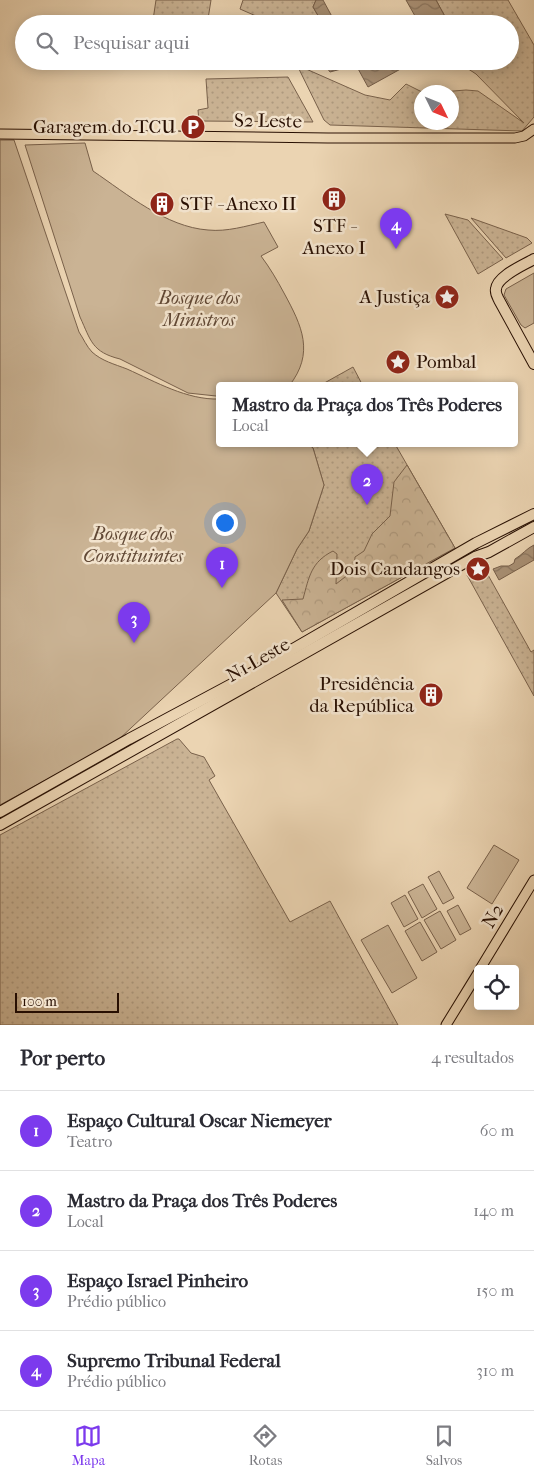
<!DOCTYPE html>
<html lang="pt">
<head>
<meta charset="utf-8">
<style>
	:root { --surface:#fff; --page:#f2f2f3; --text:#2b2b33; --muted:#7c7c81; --line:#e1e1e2; --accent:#7c3aed }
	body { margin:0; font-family:"IM FELL French Canon",serif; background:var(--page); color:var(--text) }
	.controls { position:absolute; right:15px; bottom:15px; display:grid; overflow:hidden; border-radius:5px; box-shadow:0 2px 12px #0003 }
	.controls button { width:45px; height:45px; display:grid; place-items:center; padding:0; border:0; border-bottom:1px solid var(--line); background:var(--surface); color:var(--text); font:25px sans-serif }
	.compass { position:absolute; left:414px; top:85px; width:45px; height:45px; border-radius:50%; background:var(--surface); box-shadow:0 2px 12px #0003; rotate:133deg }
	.scale { position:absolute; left:15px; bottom:12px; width:104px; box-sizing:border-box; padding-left:5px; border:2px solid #280f02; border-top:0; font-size:14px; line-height:18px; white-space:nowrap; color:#280f02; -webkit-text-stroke:4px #f2e3cd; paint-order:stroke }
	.you { position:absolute; left:224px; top:522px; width:18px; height:18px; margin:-12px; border:4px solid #fff; border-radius:50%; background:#1a73e8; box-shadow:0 0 0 8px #1a73e833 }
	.badge { display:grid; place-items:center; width:32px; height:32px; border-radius:50%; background:var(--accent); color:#fff; font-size:16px; font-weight:700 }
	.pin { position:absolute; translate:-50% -41px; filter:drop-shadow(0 1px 2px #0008) }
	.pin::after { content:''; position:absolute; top:26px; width:18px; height:15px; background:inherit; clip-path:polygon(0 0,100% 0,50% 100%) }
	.popup { position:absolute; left:216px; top:382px; width:302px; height:65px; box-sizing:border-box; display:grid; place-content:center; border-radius:5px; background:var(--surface); filter:drop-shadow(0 1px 4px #0005); font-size:16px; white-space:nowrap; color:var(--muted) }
	.popup b { font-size:19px; color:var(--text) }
	.popup::after { content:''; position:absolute; left:50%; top:100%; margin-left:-10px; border:10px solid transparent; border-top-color:var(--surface) }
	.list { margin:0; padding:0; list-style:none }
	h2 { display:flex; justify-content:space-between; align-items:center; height:65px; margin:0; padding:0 20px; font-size:21px }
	h2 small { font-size:16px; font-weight:400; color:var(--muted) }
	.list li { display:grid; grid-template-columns:32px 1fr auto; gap:15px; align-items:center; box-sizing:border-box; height:80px; padding:0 20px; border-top:1px solid var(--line) }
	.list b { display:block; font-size:19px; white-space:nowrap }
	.list p { margin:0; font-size:16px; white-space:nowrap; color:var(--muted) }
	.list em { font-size:16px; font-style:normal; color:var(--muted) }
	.icon { flex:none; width:28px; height:28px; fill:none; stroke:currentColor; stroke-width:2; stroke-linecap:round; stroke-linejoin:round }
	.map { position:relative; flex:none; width:534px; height:1025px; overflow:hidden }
	.search { position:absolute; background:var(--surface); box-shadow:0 2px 12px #0003; left:15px; right:15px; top:15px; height:55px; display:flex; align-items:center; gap:12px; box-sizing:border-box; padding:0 18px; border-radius:28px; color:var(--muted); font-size:19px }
	.sheet { height:385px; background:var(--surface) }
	nav { display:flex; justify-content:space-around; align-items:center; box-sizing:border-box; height:70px; border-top:1px solid var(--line); background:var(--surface); font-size:14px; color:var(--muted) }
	nav a { display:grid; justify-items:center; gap:2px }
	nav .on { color:var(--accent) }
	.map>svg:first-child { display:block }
</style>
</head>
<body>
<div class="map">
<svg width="534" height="1025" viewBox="0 0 534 1025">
	<defs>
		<pattern id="grass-dots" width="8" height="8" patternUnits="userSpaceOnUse" patternTransform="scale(1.25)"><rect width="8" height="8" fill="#cab394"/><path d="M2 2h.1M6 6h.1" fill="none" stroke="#ae997e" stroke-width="1.8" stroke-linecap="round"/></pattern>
		<pattern id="forest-crowns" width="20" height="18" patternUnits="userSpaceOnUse" patternTransform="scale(1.25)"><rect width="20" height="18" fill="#cab394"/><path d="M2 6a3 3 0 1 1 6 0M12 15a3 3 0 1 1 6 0" fill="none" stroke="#ae997e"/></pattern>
		<pattern id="water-waves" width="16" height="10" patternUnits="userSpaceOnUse" patternTransform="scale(1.25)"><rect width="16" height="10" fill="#a99176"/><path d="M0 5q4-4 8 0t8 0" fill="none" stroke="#8a755f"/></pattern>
	</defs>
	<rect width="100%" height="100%" fill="#ebd4b2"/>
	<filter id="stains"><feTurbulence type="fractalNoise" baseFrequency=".004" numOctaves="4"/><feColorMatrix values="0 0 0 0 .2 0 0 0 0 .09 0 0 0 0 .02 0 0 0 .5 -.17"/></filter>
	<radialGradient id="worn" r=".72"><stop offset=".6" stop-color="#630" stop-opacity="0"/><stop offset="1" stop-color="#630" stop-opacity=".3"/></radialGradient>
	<!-- grass -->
	<g fill="url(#grass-dots)" stroke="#79614b">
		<polygon points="156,0 211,0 208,19 153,20"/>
		<polygon points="243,0 316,0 313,7 323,24 281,24 280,21 282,16 272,23 240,9"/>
		<polygon points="436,0 508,0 534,45 534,117 522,131 330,125 324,120 297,65 365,95 390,100 406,84 422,92 422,122 452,122 452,92 441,92 466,90 478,91 524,123 476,74 456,61 510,61 510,24 449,24"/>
		<polygon points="288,77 313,122 199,121 198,110 208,108 206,79"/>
		<polygon points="445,214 468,220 503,259 478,274"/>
		<polygon points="471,218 527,238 532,243 506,258"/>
		<polygon points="353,367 363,386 319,386"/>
		<polygon points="308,444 395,444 455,548 302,632 276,593 297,549 309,531 324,485 313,448"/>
		<polygon points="483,566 531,652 534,650 534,696 467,575"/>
		<polygon points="177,739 179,739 191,753 204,757 215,776 209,780 290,922 330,901 398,1025 0,1025 0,835"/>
	</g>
	<!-- forest -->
	<path fill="url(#forest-crowns)" stroke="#79614b" d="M407,465L455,548L302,632L282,600L303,599C309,577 311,562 333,551L337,554L336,584L354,570L355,557L364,551L372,534L390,516L394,482Z"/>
	<!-- park -->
	<g fill="#cab394" stroke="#79614b">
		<polygon points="214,61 278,61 280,65 214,69"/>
		<path d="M0,140H14L79,332C83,338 87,347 92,352C102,361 114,364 127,369C156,382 187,400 219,399L220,444H308L313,448L324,485L309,531L297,549L276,593L117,741L0,805Z"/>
		<path d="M85,143L93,171C127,194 166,227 208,230C227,232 246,226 264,222L278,247L261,256C270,268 277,280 284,293C302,326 315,353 289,386H220L219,395L216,396L188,393L120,359C92,352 91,341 80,317L25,145Z"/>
		<polygon points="534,273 534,323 525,328 521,325 504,295 506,289"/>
		<polygon points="494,845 519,860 492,904 467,888"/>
		<polygon points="439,871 454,898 443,904 428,877"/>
		<polygon points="423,884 437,909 422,918 408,892"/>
		<polygon points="405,895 418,919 404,927 391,903"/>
		<polygon points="458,905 471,929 460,935 447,911"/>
		<polygon points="440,911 456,940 441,949 424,920"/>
		<polygon points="420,922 437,952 422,961 405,931"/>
		<polygon points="388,925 417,978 392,993 361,940"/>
	</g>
	<!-- water -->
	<g fill="url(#water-waves)" stroke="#755d48">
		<polygon points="316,0 323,0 336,24 323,24 313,7"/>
		<polygon points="406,0 436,0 449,24 402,24 415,16"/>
		<polygon points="322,61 415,61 368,87 356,65 330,72"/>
		<path d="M534,545V560L499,580L493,569L501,566H509L514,563L515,559C522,555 527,548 534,545Z"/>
	</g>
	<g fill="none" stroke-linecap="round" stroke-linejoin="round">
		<defs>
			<g id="major">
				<polyline points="0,134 328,138 515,138 524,136 534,129"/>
				<polyline points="480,969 534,880"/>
				<polyline points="446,1025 478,973"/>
			</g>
			<g id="highway">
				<path d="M534,259C524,265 497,276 496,289C495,293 497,296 499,300L534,364"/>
				<polyline points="0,812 129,739 243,678 476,543 534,514"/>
				<polyline points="0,825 475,557 489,552 534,527"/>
			</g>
		</defs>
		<!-- major casing -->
		<use href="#major" stroke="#280f02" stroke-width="11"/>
		<!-- highway casing -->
		<use href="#highway" stroke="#280f02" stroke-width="12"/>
		<!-- major -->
		<use href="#major" stroke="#ebd4b2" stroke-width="9"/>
		<!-- highway -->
		<use href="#highway" stroke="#ebd4b2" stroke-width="10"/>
	</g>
	<!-- icons -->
	<defs>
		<symbol id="parking-disc" viewBox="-11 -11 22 22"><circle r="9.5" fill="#8f2418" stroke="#f2e3cd"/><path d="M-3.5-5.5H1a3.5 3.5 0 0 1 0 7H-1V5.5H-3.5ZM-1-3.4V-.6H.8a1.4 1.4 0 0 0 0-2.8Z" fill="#fff"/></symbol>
		<symbol id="building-disc" viewBox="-11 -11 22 22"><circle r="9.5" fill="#8f2418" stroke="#f2e3cd"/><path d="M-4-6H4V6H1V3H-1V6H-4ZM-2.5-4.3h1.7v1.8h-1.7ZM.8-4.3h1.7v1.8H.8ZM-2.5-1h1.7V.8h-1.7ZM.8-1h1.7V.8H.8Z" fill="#fff"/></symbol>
		<symbol id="sight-disc" viewBox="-11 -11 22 22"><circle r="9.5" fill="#8f2418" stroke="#f2e3cd"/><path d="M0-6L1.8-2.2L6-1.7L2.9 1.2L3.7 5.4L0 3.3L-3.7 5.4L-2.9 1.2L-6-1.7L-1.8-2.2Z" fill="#fff"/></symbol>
	</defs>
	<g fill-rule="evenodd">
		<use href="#parking-disc" x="179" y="113" width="28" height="28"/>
		<use href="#building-disc" x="320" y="185" width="28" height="28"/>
		<use href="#building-disc" x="148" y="190" width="28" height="28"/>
		<use href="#sight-disc" x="433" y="283" width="28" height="28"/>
		<use href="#sight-disc" x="384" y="348" width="28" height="28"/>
		<use href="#sight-disc" x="464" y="555" width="28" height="28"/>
		<use href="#building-disc" x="417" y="681" width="28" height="28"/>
	</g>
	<g text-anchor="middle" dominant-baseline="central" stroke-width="5" stroke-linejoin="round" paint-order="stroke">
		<!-- street labels -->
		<g font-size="19" fill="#280f02" stroke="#f2e3cd">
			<text transform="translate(268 121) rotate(1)">S2 Leste</text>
			<text transform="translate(258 660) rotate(-30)">N1 Leste</text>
			<text transform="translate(493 916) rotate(-59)">N2</text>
		</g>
		<!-- poi labels -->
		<g font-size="19" fill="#280f02" stroke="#f2e3cd" text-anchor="end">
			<text x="176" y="127">Garagem do TCU</text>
			<text x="180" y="204" text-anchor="start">STF - Anexo II</text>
			<text x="334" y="226" text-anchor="middle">STF -<tspan x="334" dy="22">Anexo I</tspan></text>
			<text x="430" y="297">A Justiça</text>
			<text x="416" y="362" text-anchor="start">Pombal</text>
			<text x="460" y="569">Dois Candangos</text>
			<text x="414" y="684">Presidência<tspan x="414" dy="22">da República</tspan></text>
		</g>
		<!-- park labels -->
		<g font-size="19" font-style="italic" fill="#614835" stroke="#f2e3cd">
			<text x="199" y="298">Bosque dos<tspan x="199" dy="22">Ministros</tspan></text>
			<text x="133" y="534">Bosque dos<tspan x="133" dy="22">Constituintes</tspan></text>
		</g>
	</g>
	<rect width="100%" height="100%" filter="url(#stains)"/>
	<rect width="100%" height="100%" fill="url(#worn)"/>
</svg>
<div class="controls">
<button><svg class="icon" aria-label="locate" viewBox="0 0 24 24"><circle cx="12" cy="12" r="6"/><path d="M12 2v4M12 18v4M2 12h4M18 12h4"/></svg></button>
</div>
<svg class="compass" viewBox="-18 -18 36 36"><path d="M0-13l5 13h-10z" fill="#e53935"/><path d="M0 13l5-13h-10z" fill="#7c7c81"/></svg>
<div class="scale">100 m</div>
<div class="you"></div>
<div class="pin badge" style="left:222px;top:588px">1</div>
<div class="pin badge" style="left:367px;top:505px">2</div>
<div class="popup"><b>Mastro da Praça dos Três Poderes</b>Local</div>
<div class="pin badge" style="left:134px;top:643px">3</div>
<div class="pin badge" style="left:396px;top:249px">4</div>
<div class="search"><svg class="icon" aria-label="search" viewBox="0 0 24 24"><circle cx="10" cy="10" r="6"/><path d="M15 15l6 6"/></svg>Pesquisar aqui</div>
</div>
<section class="sheet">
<h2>Por perto<small>4 resultados</small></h2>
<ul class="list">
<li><span class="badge">1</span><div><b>Espaço Cultural Oscar Niemeyer</b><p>Teatro</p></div><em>60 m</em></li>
<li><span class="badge">2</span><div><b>Mastro da Praça dos Três Poderes</b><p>Local</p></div><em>140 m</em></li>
<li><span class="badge">3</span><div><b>Espaço Israel Pinheiro</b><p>Prédio público</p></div><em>150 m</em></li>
<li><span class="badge">4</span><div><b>Supremo Tribunal Federal</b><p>Prédio público</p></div><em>310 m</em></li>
</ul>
</section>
<nav>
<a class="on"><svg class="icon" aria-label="map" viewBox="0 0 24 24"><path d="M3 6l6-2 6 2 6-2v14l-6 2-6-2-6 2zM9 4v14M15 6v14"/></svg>Mapa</a>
<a><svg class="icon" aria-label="directions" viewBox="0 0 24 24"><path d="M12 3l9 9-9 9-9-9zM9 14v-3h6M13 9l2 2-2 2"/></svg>Rotas</a>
<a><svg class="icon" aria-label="saved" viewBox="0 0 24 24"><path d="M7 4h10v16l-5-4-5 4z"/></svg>Salvos</a>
</nav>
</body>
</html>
